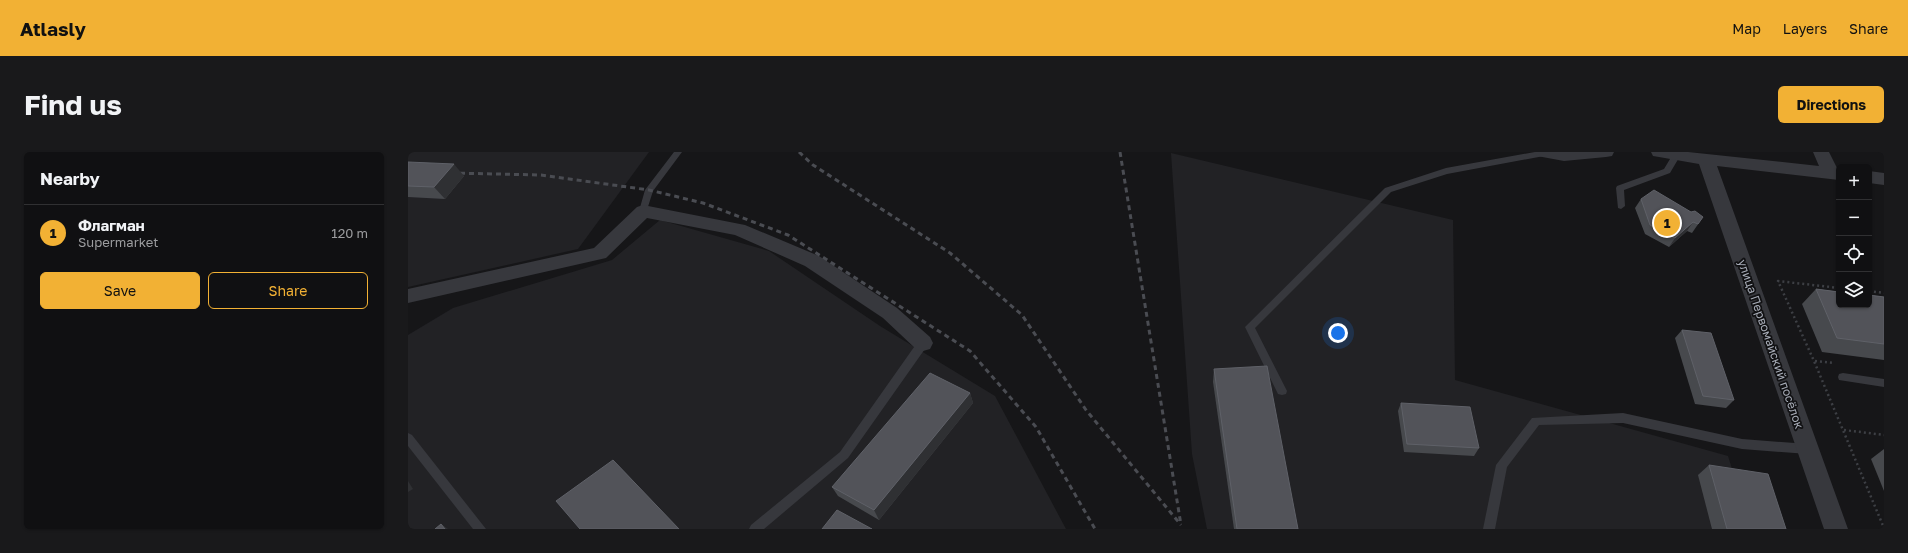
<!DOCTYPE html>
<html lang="en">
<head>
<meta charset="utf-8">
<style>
	:root { --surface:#101012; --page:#19191b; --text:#f1f3f6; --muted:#9c9d9f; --line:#303032; --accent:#f2b134 }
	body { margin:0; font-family:"Golos Text",sans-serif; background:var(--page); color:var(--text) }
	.controls { position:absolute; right:12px; top:12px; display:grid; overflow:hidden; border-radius:6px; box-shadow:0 1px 3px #0004 }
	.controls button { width:36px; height:36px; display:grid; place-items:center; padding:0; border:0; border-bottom:1px solid var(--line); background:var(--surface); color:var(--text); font:20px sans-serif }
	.you { position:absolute; left:930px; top:181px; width:14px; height:14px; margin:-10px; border:3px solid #fff; border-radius:50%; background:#1a73e8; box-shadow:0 0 0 6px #1a73e833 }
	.badge { display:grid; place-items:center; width:26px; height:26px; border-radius:50%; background:var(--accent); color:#111; font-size:13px; font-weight:700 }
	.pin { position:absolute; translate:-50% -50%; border:2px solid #fff; box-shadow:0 1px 4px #0006 }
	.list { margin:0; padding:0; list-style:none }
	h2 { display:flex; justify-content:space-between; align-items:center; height:52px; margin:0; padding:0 16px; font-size:17px }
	h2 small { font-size:13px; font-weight:400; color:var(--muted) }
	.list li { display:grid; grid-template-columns:26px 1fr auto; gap:12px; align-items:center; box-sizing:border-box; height:56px; padding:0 16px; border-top:1px solid var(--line) }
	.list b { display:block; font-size:15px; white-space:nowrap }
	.list p { margin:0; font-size:13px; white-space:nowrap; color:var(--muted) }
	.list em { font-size:13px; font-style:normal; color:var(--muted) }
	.actions { display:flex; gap:8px; padding:12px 16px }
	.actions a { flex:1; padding:9px 0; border:1px solid var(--accent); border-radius:6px; text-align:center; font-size:14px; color:var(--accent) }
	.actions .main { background:var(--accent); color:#111 }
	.icon { flex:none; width:22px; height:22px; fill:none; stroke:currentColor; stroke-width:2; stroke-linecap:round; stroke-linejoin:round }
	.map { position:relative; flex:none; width:1476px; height:377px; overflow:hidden; border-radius:6px }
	header { display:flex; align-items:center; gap:24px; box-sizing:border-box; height:56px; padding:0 20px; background:var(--accent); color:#111 }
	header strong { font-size:19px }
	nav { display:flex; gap:22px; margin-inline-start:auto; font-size:14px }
	.intro { display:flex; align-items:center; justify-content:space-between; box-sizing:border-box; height:96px; padding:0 24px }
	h1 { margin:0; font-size:28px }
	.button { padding:10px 18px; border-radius:6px; background:var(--accent); color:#111; font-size:14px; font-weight:700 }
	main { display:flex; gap:24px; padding:0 24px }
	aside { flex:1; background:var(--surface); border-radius:6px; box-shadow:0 1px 3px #0004 }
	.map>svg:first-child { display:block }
</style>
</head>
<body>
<header>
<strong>Atlasly</strong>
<nav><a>Map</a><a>Layers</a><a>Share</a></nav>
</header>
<div class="intro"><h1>Find us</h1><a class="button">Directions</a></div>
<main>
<aside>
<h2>Nearby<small></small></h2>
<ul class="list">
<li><span class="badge">1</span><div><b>Флагман</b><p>Supermarket</p></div><em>120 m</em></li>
</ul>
<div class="actions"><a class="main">Save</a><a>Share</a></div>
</aside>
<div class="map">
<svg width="1476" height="377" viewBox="0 0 1476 377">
	<rect width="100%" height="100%" fill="#161618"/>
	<!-- built -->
	<g fill="#222225">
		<polygon points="0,0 241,0 170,97 0,135"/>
		<polygon points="763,1 1045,68 1047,228 1320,304 1343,377 799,377 784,302"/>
		<polygon points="252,68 361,99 472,174 587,244 658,377 0,377 0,183 45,156 204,108"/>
	</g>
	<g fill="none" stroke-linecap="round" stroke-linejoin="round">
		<!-- path -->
		<g stroke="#3d3f44" stroke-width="2.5" stroke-dasharray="2 3" stroke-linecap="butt">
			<polyline points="1431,136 1370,129 1406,209 1476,376"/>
			<polyline points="1461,139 1476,141"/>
			<polyline points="1407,209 1426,211"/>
			<polyline points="1436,278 1476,283"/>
		</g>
		<!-- lane -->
		<g fill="#37383d" fill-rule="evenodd">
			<polygon points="266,0 274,0 245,39 238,61 232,61 231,59 237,38"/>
			<polygon points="1127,0 1140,1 1136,4 1039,22 983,40 847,176 879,239 878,242 874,243 870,242 837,175 977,36 1038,16"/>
			<polygon points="1268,1 1272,4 1262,21 1216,38 1217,54 1213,57 1210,56 1208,36 1209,34 1256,17 1265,2"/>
			<polygon points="515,187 519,188 520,191 519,194 440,306 356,377 341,377 343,373 432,300 511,188"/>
			<polygon points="1435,221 1476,227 1476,235 1431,228 1430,225 1431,222"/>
			<polygon points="1215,261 1334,287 1400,292 1404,294 1406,297 1404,300 1400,302 1334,297 1215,271 1131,273 1099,315 1087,377 1075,377 1088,313 1124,266"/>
			<polygon points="0,281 4,283 78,377 65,377 0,294"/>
		</g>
		<!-- street -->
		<g fill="#37383d" fill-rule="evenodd">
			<polygon points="1127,0 1206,0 1204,4 1198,5 1156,9 1129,4"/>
			<polygon points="1243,0 1280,0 1411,14 1405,0 1421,0 1429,16 1431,16 1431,28 1309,14 1440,377 1416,377 1291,12 1251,5 1245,4"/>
			<polygon points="1461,19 1476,21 1476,33 1461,31"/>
			<polygon points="235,53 337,73 411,104 489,156 522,185 525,191 522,197 515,199 508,197 475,166 397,114 327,83 239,66 198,106 0,151 0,137 186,96 229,55"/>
		</g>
		<!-- rail -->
		<g stroke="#4a4c52" stroke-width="3" stroke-dasharray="5 4" stroke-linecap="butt">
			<polyline points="391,0 405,13 542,101 614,163 678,258 773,373"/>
			<polyline points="712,0 773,373"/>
			<polyline points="43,21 133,23 241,38 295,51 380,83 562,199 628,275 687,377"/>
		</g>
	</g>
	<!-- wall -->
	<g fill="#47494d">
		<polygon points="0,10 56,24 37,47 0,45"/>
		<polygon points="1233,47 1283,60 1295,65 1284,81 1279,79 1261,95 1237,82 1227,56"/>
		<polygon points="1408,137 1476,145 1476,208 1414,200 1394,152"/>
		<polygon points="1274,178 1326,248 1318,256 1287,252 1267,186"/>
		<polygon points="806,217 890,377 826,377 805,230"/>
		<polygon points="562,241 565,251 471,368 430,344 424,335"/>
		<polygon points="993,251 1071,296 1066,304 996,300 990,259"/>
		<polygon points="1476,297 1476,339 1463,307"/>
		<polygon points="1301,313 1378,377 1304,377 1290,323"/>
	</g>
	<!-- shaded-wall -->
	<g fill="#2f3033">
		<polygon points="46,12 56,24 37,47 26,35"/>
		<polygon points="1285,70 1279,79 1261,95 1267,86"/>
		<polygon points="562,241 565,251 471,368 466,358"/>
		<polygon points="205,308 215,318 271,377"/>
		<polygon points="0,329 5,337 0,340"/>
		<polygon points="33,372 40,377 37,377"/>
	</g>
	<!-- building -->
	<g fill="#525359" stroke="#5f6168">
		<polygon points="0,10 46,12 26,35 0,34"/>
		<polygon points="1246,38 1283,60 1287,59 1295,65 1290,72 1285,70 1267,86 1242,73 1233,47"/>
		<polygon points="1408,137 1431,140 1431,153 1461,153 1461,143 1476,145 1476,192 1429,186"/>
		<polygon points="1274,178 1303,181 1326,248 1295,244"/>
		<polygon points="859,214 890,377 829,377 806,217"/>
		<polygon points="522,221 562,241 466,358 424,335"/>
		<polygon points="993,251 1062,255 1071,296 999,292"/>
		<polygon points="205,308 271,377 172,377 148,349"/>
		<polygon points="1301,313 1360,322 1378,377 1319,377"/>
		<polygon points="429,358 464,377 414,377"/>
		<polygon points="33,372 37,377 27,377"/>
	</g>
	<g text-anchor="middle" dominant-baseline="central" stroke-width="3.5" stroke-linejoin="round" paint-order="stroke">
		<!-- street labels -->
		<g font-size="12" fill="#a8adb8" stroke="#111113">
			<text transform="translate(1363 192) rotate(71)">улица Первомайский посёлок</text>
		</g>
	</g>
</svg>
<div class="controls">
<button>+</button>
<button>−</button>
<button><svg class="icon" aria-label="locate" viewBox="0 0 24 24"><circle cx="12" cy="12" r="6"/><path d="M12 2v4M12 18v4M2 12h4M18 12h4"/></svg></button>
<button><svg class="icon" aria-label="layers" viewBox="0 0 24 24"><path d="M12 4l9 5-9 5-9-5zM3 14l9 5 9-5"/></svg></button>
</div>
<div class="you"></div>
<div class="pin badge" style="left:1259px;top:71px">1</div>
</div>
</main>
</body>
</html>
